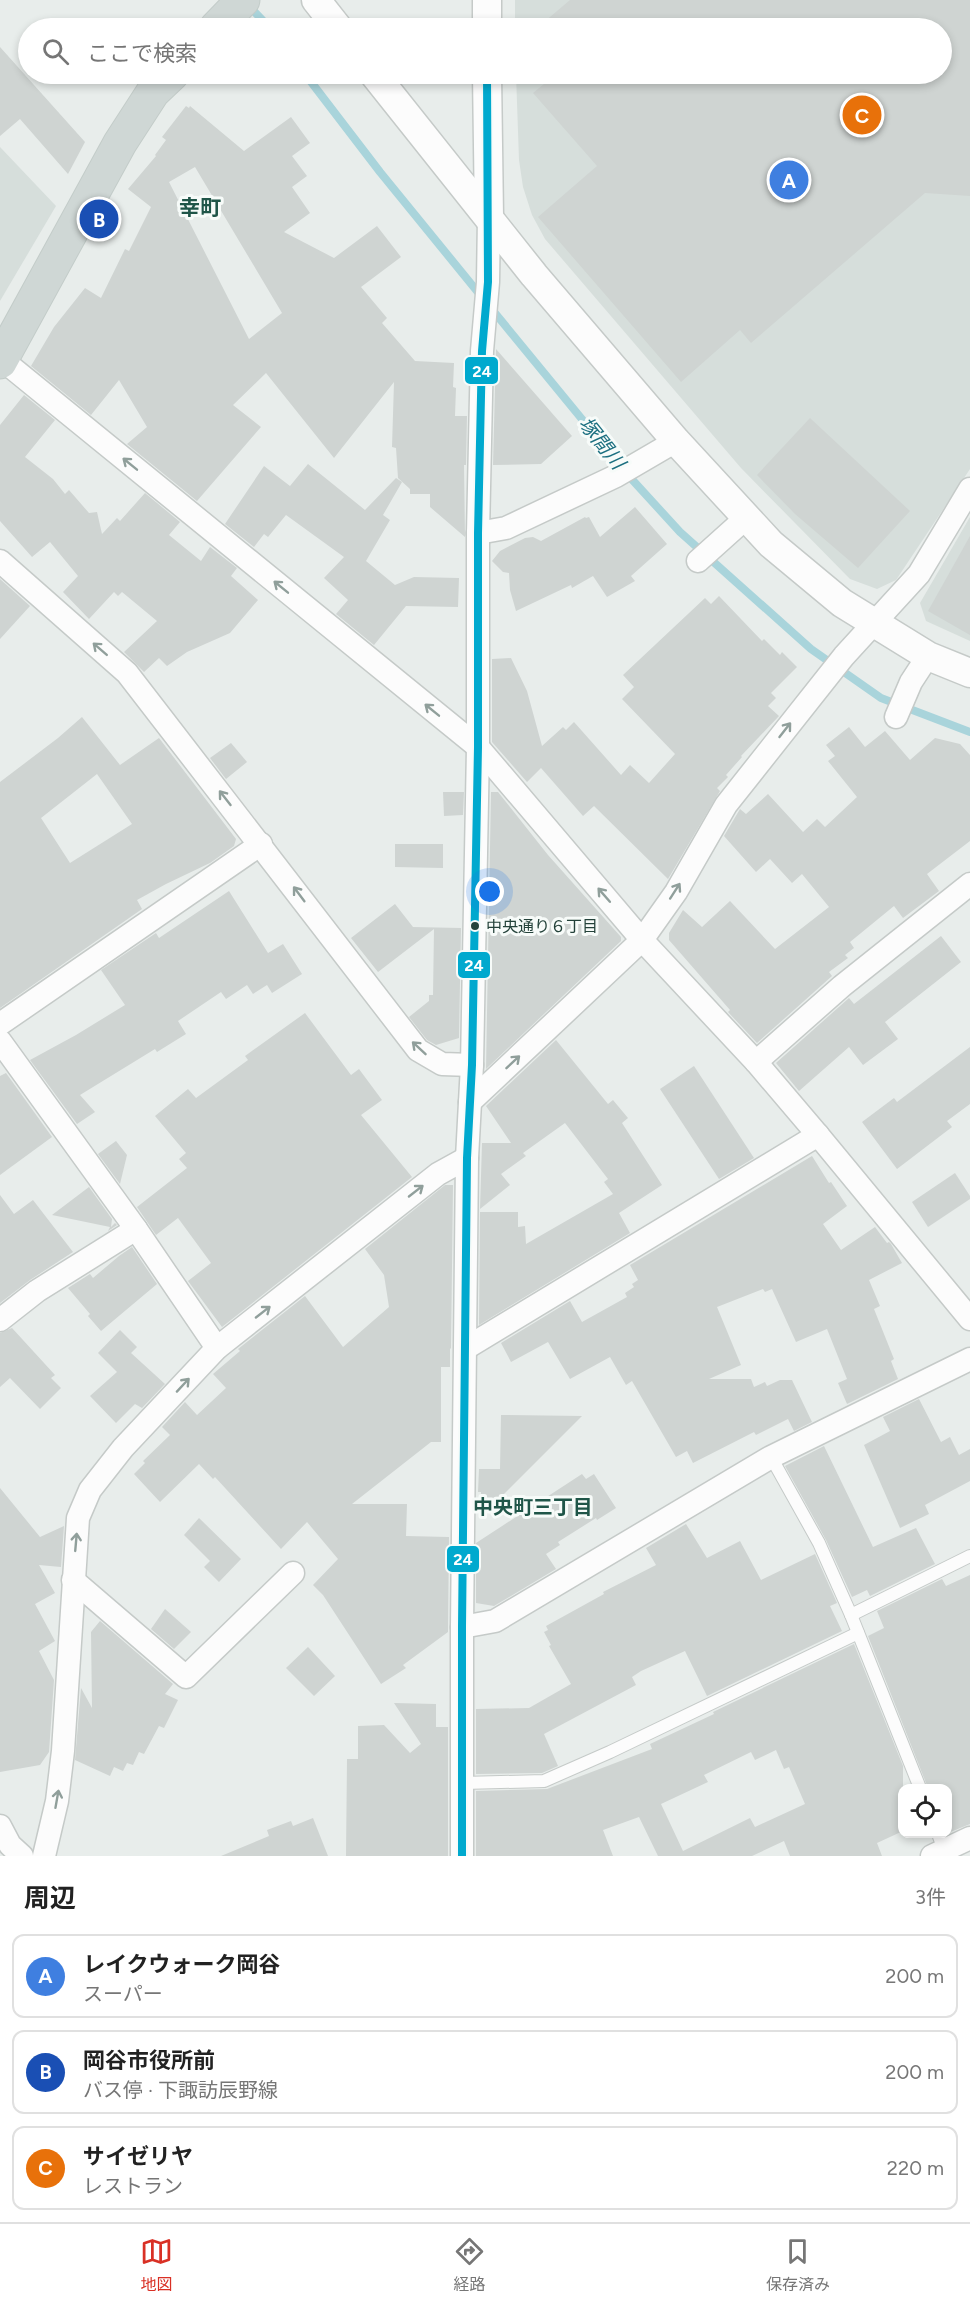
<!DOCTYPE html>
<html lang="ja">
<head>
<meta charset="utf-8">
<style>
	:root { --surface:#fff; --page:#f6f6f6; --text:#222; --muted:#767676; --line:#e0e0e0; --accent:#d93025 }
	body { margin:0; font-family:Figtree,"Noto Sans JP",sans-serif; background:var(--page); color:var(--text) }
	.controls { position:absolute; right:18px; bottom:18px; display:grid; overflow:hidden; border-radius:12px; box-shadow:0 3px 9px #0003 }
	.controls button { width:54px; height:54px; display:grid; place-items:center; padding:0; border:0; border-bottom:2px solid var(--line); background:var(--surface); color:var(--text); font:30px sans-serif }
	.you { position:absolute; left:490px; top:892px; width:21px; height:21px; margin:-15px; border:4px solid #fff; border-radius:50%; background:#1a73e8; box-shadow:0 0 0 9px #1a73e833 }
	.badge { display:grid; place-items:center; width:39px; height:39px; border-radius:50%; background:var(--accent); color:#fff; font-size:20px; font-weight:700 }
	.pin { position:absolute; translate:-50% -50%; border:3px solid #fff; box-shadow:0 2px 6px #0006 }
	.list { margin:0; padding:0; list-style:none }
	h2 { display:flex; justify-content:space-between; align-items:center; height:78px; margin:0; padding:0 24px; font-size:26px }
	h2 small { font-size:20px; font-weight:400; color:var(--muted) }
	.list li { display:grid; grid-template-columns:39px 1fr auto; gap:18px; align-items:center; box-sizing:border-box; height:84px; margin:0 12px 12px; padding:0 12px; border:2px solid var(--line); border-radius:12px }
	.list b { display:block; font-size:22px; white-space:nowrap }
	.list p { margin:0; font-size:20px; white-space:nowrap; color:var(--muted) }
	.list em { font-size:20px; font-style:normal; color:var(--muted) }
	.icon { flex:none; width:33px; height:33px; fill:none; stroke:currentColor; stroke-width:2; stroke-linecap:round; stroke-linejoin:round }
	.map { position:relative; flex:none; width:970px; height:1856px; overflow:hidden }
	.search { position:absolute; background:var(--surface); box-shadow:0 3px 9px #0003; left:18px; right:18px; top:18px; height:66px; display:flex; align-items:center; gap:15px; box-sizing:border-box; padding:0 21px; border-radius:33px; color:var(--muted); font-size:22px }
	.sheet { height:366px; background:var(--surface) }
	nav { display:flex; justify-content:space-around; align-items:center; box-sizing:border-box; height:84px; border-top:2px solid var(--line); background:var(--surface); font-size:16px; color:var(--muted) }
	nav a { display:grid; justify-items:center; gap:3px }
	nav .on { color:var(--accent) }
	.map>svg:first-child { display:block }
</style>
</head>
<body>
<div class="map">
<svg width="970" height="1856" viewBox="0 0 970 1856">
	<rect width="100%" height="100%" fill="#e8edeb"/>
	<!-- built -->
	<g fill="#d6dedb">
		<polygon points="515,0 970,0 970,469 896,580 877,589 850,579 741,468 545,239 532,215 523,187 519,160 516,74 942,74 942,28 515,28"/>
		<polygon points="0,147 56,206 0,301"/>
		<polygon points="970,517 970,641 926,621 920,603"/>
	</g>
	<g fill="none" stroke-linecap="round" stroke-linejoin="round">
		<!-- stream -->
		<g stroke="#a9d4db" stroke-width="8">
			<polyline points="248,5 270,28"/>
			<polyline points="305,74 380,172 481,296"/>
			<polyline points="490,307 627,474 680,532 811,649 881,698 970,732"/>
		</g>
	</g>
	<!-- building -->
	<g fill="#cfd4d2" fill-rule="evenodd">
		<polygon points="570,0 970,0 970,196 925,193 751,343 740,330 681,382 538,217 597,166 533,93 556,74 942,74 942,28 537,28"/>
		<polygon points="0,47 85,142 68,174 20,119 0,136"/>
		<path d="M186,106L189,108L190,106L244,151L291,117L310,143L292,156L307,176L292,187L310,213L284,232L334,258L377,226L401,257L361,287L387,318L382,323L415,361L454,363L453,387L456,388L455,416H467L466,465H464L465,537L430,507V494H410V489L398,478L396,448L392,447L394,382L334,458L266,373L233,405L261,427L197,501L127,444L147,427L119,380L91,415L31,366L54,327L85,288L101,298L125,249L129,251L151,207L128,189L156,156L155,155L166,140L162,137ZM195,167L282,313L249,339L169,182Z"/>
		<polygon points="496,349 572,436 541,464 493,465"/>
		<polygon points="24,395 55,420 25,457 53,479 65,494 69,490 89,513 97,512 102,534 117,518 120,521 145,493 180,522 169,535 201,561 210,547 237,568 231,576 258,600 230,633 187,652 167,666 159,658 144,672 124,652 157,621 122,592 118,596 114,592 89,619 63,592 78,576 50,542 32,557 0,521 0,425"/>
		<polygon points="810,418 910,511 858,568 795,514 757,475"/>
		<polygon points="308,464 365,510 396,478 402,482 383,515 390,520 366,561 395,585 414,577 459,578 458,607 406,606 374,645 336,614 348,600 324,578 344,557 286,515 268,537 264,534 254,547 225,524 264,466 290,486"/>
		<polygon points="635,507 667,544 631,576 635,581 607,597 593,576 572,588 571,585 516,611 510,590 509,573 503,572 492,561 500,551 525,538 533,537 541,541 585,517 586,518 589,517 600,537"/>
		<polygon points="970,536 970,635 928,611"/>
		<polygon points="0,579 30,606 0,639"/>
		<polygon points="719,596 762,641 764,639 780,655 782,652 797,667 771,693 776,698 768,706 779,716 741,756 742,757 726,775 728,777 717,788 720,791 668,879 594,806 583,816 541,768 527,782 492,742 492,659 511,658 527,691 542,746 563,727 566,730 574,722 621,775 630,765 649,783 675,754 622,699 634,687 623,675 705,598 711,604"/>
		<path d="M82,717L120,765L159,738L236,839L234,846L210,863L166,884L137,900L142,909L0,1008V782L58,738ZM97,774L132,824L70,863L41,818Z"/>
		<polygon points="849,727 865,747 885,731 910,760 935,738 960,744 970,755 970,841 927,874 939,891 903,918 894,906 850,942 854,948 845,955 848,958 829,972 832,976 757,1043 728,1012 730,1010 669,940 669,933 683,910 702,927 730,901 775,949 829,907 802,874 792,883 770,859 756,872 724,836 740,809 746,814 768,794 803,832 817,819 825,827 857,797 828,761 835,756 826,745"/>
		<polygon points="231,743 247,762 226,779 210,758"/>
		<polygon points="443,792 464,792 463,815 444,816"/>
		<polygon points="491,792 498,792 548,855 621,937 621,941 486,1069"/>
		<polygon points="395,844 443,844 443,868 395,867"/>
		<polygon points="229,891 268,953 283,944 302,974 272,993 267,985 253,994 247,985 226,999 221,992 178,1021 186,1034 157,1052 155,1049 80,1095 95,1112 77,1124 30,1060 76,1035 125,1005 101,970 156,933 159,938"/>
		<polygon points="395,904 413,927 461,928 459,1038 436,1045 427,1040 409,1017 429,1001 429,995 433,995 434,929 378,972 351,938"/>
		<polygon points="941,936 961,962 885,1022 898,1039 863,1065 849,1047 799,1091 776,1063 849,998 854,1004"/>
		<polygon points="305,1013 351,1075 359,1069 382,1100 361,1115 412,1177 222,1327 188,1281 211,1263 178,1218 156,1235 137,1207 187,1168 179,1159 186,1153 155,1116 188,1089 196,1098 248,1060 245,1056"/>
		<polygon points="556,1040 608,1104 613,1100 628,1118 622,1123 662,1185 619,1213 630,1233 479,1325 480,1212 518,1212 518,1227 525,1226 526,1244 613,1194 604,1182 608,1179 565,1123 523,1153 526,1156 501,1174 510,1185 480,1209 482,1143 511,1143 486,1106"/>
		<polygon points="970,1047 970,1104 947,1121 952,1127 897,1169 862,1122 894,1098 897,1102"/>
		<polygon points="694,1066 754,1158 719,1179 660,1089"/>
		<polygon points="6,1073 52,1137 0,1175 0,1076"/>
		<polygon points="116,1141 127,1155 120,1184 98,1154"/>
		<polygon points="812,1156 829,1183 831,1182 847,1206 823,1224 841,1250 875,1227 887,1243 889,1242 891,1244 902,1263 869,1280 880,1306 874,1309 894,1359 891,1361 898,1379 847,1404 838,1383 847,1379 827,1329 796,1342 772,1289 765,1292 763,1289 717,1307 741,1365 709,1379 751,1379 754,1387 765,1382 767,1386 780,1380 792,1380 812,1422 794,1431 788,1419 756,1435 754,1432 693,1463 687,1451 676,1457 632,1381 626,1385 610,1357 570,1379 548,1342 511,1362 501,1343 570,1301 582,1322 627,1297 625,1293 634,1287 632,1284 638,1280 630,1265"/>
		<polygon points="955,1173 970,1196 970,1199 928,1227 912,1202"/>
		<polygon points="445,1185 453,1185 451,1348 450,1349 450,1367 441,1367 441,1442 431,1442 352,1504 407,1504 406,1536 449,1537 448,1632 403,1665 406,1668 381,1684 323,1595 313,1585 338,1559 307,1522 281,1549 215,1477 213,1479 199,1464 160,1502 134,1474 145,1463 143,1461 170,1435 162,1427 185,1402 197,1415 226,1388 213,1374 240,1351 238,1349 305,1296 343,1347 389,1307 384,1275 365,1249"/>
		<polygon points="89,1187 112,1219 111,1227 115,1223 117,1225 108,1231 110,1227 52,1215"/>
		<polygon points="0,1195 14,1214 33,1200 73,1252 30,1280 0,1303"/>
		<polygon points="132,1247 157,1284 101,1331 88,1316 90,1314 68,1288 90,1274 93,1278 119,1256"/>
		<polygon points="12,1328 55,1375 51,1378 61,1388 40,1409 10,1378 0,1387 0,1333"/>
		<polygon points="120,1330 137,1347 131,1353 165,1384 142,1408 135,1404 116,1423 90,1396 117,1372 98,1353"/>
		<polygon points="919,1399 941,1442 950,1437 959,1455 970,1449 970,1481 925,1505 929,1514 900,1528 864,1445 890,1431 883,1417"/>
		<polygon points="501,1415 582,1416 481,1517 481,1492 478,1492 479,1469 500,1469"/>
		<polygon points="824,1446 873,1547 916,1528 935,1564 870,1596 867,1590 852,1597 826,1540 785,1466"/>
		<polygon points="582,1474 586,1479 594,1474 616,1508 597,1520 596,1518 558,1542 560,1545 546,1554 556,1569 494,1606 476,1603 476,1543"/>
		<polygon points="0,1488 40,1537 64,1526 61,1567 39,1565 55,1593 35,1604 55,1641 39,1651 54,1680 49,1752 40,1765 0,1772"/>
		<polygon points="199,1518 241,1559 219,1582 204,1567 210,1561 184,1535"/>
		<polygon points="686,1524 707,1558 740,1541 761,1580 815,1554 837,1603 830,1606 842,1631 707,1696 685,1651 641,1671 632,1677 636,1685 544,1734 558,1766 542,1773 476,1774 476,1709 529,1708 571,1684 549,1646 551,1645 544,1632 548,1630 546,1626 604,1594 603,1592 656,1565 646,1548"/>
		<polygon points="970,1575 970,1824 948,1833 948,1788 928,1788 868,1636 884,1628 877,1611 942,1579 946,1586"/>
		<polygon points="165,1609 191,1632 174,1649 151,1629"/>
		<polygon points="100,1621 173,1684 165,1694 178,1700 164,1728 159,1726 144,1754 139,1752 133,1765 127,1763 123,1771 114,1767 110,1776 75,1760 81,1688 92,1708 91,1632"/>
		<path d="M854,1644L903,1766V1831L877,1843L882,1856H790L784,1841L752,1856H658L639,1817L603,1830L613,1856H476V1791L547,1789L652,1749L650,1744L714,1714L713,1712ZM776,1750L784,1769L789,1767L805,1804L755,1827L750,1818L683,1851L661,1804L708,1782L704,1775L751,1752L755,1760Z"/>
		<polygon points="308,1647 335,1676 314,1696 286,1668"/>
		<polygon points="394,1703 436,1704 436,1727 448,1727 448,1856 346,1856 347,1759 358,1759 358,1726 384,1725 410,1753 421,1744"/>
		<polygon points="313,1818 328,1856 221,1856 269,1836 267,1830 291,1821 293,1826"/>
	</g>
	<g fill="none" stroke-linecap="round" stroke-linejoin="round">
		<defs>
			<g id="service">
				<polyline points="771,1457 819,1543 851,1615 920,1788"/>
				<polyline points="851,1615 970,1556"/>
				<polyline points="463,1783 544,1781 610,1752 858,1633"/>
				<polyline points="938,1834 944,1850"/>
			</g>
			<g id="minor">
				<polyline points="0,358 478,747 642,940 756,1062 818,1135 970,1319"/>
				<polyline points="478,533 506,528 616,476 676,441"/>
				<polyline points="0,561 127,673 418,1050 442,1064 472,1065"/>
				<polyline points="698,561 747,517"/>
				<polyline points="896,717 911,682 928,656"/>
				<polyline points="0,1024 261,844"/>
				<polyline points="0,1041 136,1229 217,1348"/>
				<polyline points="756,1062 842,986 970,884"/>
				<polyline points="470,1102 642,940 676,892 726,805 844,656 919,574 970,489"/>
				<polyline points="0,1320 37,1291 136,1229"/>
				<polyline points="466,1348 818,1135"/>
				<polyline points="73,1580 186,1677 293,1573"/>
				<polyline points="462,1627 495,1621 771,1457 970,1359"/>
				<polyline points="0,1826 10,1845 22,1856"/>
				<polyline points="44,1856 57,1801 63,1751 78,1518 90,1490 123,1448 217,1348 438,1174 467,1158"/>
				<polyline points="462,1856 462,1627 467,1158 472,1065 478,747 478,533 482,351 488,282 489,217"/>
				<polyline points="932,1856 970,1838"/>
			</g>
			<g id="tertiary">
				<polyline points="316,0 338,28"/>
				<polyline points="487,0 487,28"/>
				<polyline points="374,74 534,275 676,441 771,544 842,603 928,656 970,673"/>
				<polyline points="487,74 489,217"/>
			</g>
			<g id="primary">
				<polyline points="216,28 243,0"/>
				<polyline points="0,362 120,143 153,92 172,74"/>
			</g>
		</defs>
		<!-- service casing -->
		<use href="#service" stroke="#c5cac8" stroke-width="14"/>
		<!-- minor casing -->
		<use href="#minor" stroke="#c5cac8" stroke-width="25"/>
		<!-- tertiary casing -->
		<use href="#tertiary" stroke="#c5cac8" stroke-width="31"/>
		<!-- primary casing -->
		<use href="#primary" stroke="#c3ccc9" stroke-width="35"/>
		<!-- service -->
		<use href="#service" stroke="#fcfcfc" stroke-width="12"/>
		<!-- minor -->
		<use href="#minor" stroke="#fcfcfc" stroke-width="22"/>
		<!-- tertiary -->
		<use href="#tertiary" stroke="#fcfcfc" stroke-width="28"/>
		<!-- primary -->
		<use href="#primary" stroke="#cfd7d5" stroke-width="33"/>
		<defs>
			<polyline id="bus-1" points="462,1856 462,1627 467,1158 472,1065 478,747 478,533 482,351 488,282 487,74"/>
		</defs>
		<!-- bus-1 casing -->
		<use href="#bus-1" stroke="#f7fbf9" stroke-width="12"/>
		<!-- bus-1 -->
		<use href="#bus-1" stroke="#00a9ce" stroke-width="8"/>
	</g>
	<!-- one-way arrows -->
	<defs><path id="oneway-shaft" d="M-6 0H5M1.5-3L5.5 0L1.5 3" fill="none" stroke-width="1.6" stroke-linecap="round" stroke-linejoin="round" transform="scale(1.5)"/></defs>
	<g stroke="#909f9b">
		<use href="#oneway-shaft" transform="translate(130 464) rotate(-141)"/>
		<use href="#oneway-shaft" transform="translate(281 587) rotate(-141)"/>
		<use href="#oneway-shaft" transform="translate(100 649) rotate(-139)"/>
		<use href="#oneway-shaft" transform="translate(432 710) rotate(-141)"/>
		<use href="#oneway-shaft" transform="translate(785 730) rotate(-52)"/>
		<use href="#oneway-shaft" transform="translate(225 798) rotate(-128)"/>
		<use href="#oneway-shaft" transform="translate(675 891) rotate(-57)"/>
		<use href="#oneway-shaft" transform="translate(299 894) rotate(-127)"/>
		<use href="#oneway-shaft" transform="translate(604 895) rotate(-131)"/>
		<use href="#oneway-shaft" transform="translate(419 1048) rotate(-137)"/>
		<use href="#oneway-shaft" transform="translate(513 1062) rotate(-43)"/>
		<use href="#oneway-shaft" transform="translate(416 1191) rotate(-38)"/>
		<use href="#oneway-shaft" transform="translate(263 1312) rotate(-38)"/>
		<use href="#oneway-shaft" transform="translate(183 1385) rotate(-47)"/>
		<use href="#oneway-shaft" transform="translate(76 1542) rotate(-85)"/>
		<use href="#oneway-shaft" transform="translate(57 1799) rotate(-80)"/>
	</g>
	<!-- markers -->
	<circle fill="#24423a" stroke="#f7fbf9" stroke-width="2" cx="475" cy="926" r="5"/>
	<g text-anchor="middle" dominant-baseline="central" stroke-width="6" stroke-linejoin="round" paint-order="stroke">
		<!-- bus labels -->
		<g font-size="16" fill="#24423a" stroke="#f7fbf9" text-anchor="start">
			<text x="486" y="926">中央通り６丁目</text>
		</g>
		<!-- water labels -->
		<g font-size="20" font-style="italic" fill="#1c6f80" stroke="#f7fbf9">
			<text transform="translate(602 443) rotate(51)">塚間川</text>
		</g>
		<!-- neighbourhood labels -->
		<g font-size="20" font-weight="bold" fill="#1f5548" stroke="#f7fbf9">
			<text x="533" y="1507">中央町三丁目</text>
		</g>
		<!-- quarter labels -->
		<g font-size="21" font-weight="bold" fill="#1f5548" stroke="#f7fbf9">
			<text x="200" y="207">幸町</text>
		</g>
	</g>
	<g stroke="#f7fbf9" stroke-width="2">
		<rect x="464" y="356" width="35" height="29" rx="6" fill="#00a9ce"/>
		<rect x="457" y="951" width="34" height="28" rx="6" fill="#00a9ce"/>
		<rect x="446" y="1545" width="34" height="28" rx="6" fill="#00a9ce"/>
	</g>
	<g font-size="16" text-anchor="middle" font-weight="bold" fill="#fff">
		<text x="482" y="377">24</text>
		<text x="474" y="971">24</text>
		<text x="463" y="1565">24</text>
	</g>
</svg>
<div class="controls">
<button><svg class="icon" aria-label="locate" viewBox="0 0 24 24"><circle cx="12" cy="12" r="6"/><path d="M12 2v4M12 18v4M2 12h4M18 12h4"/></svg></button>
</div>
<div class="you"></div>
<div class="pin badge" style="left:789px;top:180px;background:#3f7fe0">A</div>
<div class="pin badge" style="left:99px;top:219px;background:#1a4fb4">B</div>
<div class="pin badge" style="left:862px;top:115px;background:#e8710a">C</div>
<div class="search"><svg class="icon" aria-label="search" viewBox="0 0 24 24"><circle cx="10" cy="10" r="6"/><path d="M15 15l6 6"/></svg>ここで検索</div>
</div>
<section class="sheet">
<h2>周辺<small>3件</small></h2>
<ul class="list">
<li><span class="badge" style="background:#3f7fe0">A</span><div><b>レイクウォーク岡谷</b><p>スーパー</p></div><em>200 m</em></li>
<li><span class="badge" style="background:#1a4fb4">B</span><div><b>岡谷市役所前</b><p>バス停 · 下諏訪辰野線</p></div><em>200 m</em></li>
<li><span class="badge" style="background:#e8710a">C</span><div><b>サイゼリヤ</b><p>レストラン</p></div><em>220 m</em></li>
</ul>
</section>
<nav>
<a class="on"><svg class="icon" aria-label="map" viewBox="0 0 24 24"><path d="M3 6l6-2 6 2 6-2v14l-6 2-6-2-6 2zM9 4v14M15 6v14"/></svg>地図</a>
<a><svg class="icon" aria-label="directions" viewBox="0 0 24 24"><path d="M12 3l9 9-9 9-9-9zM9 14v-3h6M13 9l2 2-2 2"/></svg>経路</a>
<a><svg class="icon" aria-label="saved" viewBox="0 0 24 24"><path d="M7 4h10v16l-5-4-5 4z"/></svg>保存済み</a>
</nav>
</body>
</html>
